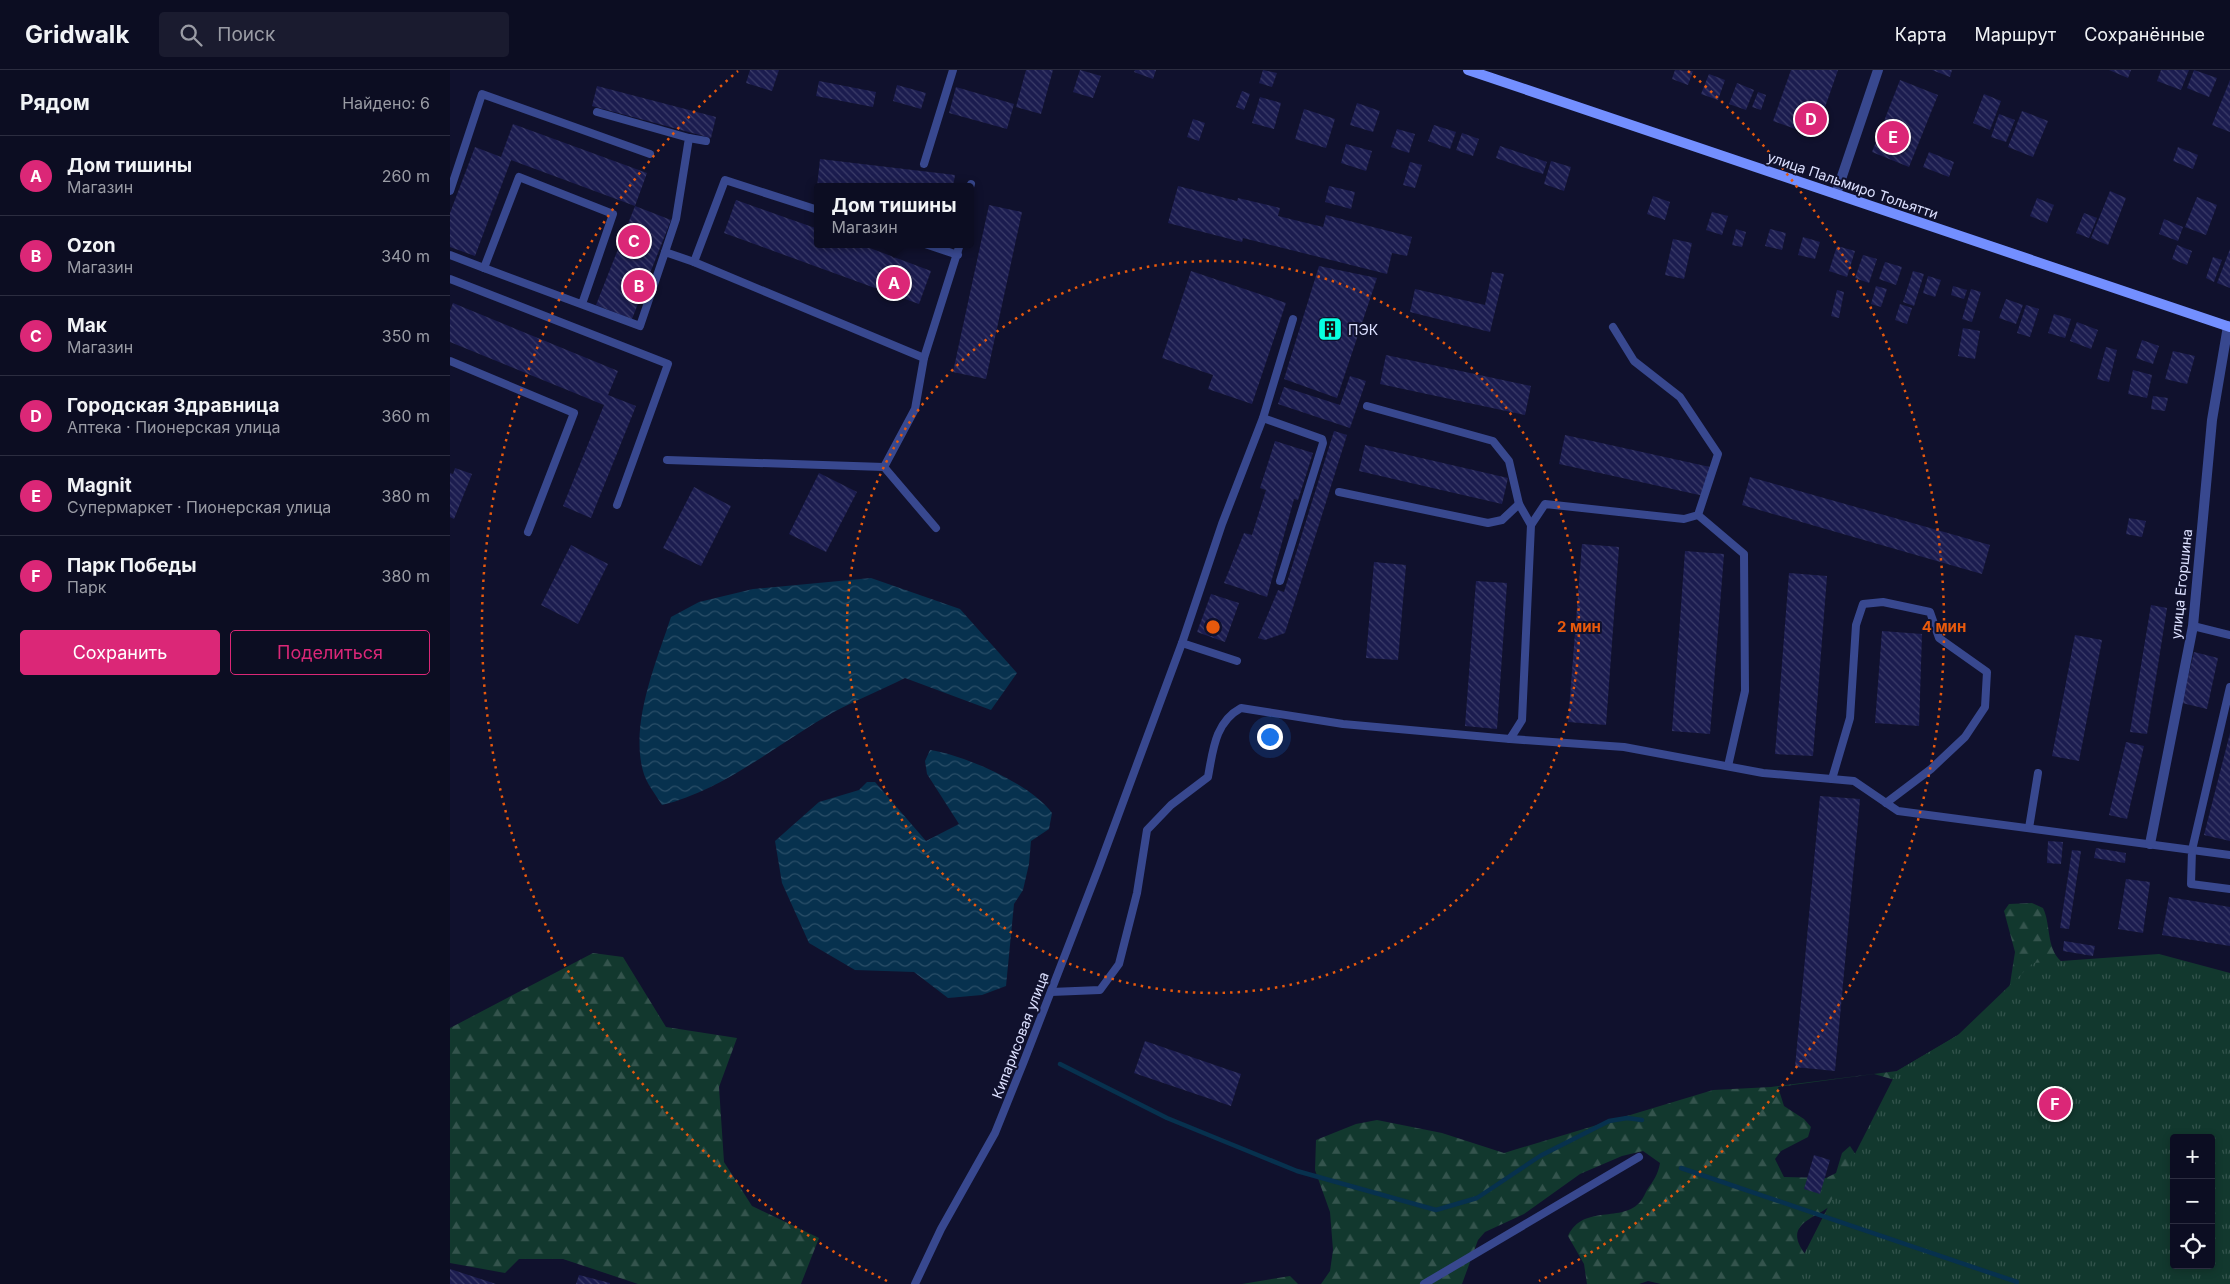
<!DOCTYPE html>
<html lang="ru">
<head>
<meta charset="utf-8">
<style>
	:root { --surface:#0c0d22; --page:#1a1b2f; --text:#f1f3f6; --muted:#9a9ca5; --line:#2c2d40; --accent:#db2777 }
	body { margin:0; font-family:Inter,sans-serif; background:var(--page); color:var(--text) }
	.controls { position:absolute; right:15px; bottom:15px; display:grid; overflow:hidden; border-radius:5px; box-shadow:0 2px 8px #0003 }
	.controls button { width:45px; height:45px; display:grid; place-items:center; padding:0; border:0; border-bottom:1px solid var(--line); background:var(--surface); color:var(--text); font:25px sans-serif }
	.you { position:absolute; left:819px; top:666px; width:18px; height:18px; margin:-12px; border:4px solid #fff; border-radius:50%; background:#1a73e8; box-shadow:0 0 0 8px #1a73e833 }
	.badge { display:grid; place-items:center; width:32px; height:32px; border-radius:50%; background:var(--accent); color:#fff; font-size:16px; font-weight:700 }
	.pin { position:absolute; translate:-50% -50%; border:2px solid #fff; box-shadow:0 1px 5px #0006 }
	.popup { position:absolute; left:364px; top:113px; width:160px; height:65px; box-sizing:border-box; display:grid; place-content:center; border-radius:5px; background:var(--surface); filter:drop-shadow(0 1px 4px #0005); font-size:16px; white-space:nowrap; color:var(--muted) }
	.popup b { font-size:19px; color:var(--text) }
	.popup::after { content:''; position:absolute; left:50%; top:100%; margin-left:-10px; border:10px solid transparent; border-top-color:var(--surface) }
	.list { margin:0; padding:0; list-style:none }
	h2 { display:flex; justify-content:space-between; align-items:center; height:65px; margin:0; padding:0 20px; font-size:21px }
	h2 small { font-size:16px; font-weight:400; color:var(--muted) }
	.list li { display:grid; grid-template-columns:32px 1fr auto; gap:15px; align-items:center; box-sizing:border-box; height:80px; padding:0 20px; border-top:1px solid var(--line) }
	.list b { display:block; font-size:19px; white-space:nowrap }
	.list p { margin:0; font-size:16px; white-space:nowrap; color:var(--muted) }
	.list em { font-size:16px; font-style:normal; color:var(--muted) }
	.actions { display:flex; gap:10px; padding:15px 20px }
	.actions a { flex:1; padding:11px 0; border:1px solid var(--accent); border-radius:5px; text-align:center; font-size:18px; color:var(--accent) }
	.actions .main { background:var(--accent); color:#fff }
	.icon { flex:none; width:28px; height:28px; fill:none; stroke:currentColor; stroke-width:2; stroke-linecap:round; stroke-linejoin:round }
	.map { position:relative; flex:none; width:1780px; height:1214px; overflow:hidden }
	header { display:flex; align-items:center; gap:30px; box-sizing:border-box; height:70px; padding:0 25px; background:var(--surface); border-bottom:1px solid var(--line) }
	header strong { font-size:24px }
	nav { display:flex; gap:28px; margin-inline-start:auto; font-size:18px }
	.search { width:350px; height:45px; background:var(--page); display:flex; align-items:center; gap:12px; box-sizing:border-box; padding:0 18px; border-radius:5px; color:var(--muted); font-size:19px }
	main { display:flex }
	aside { flex:1; background:var(--surface) }
	.map>svg:first-child { display:block }
</style>
</head>
<body>
<header>
<strong>Gridwalk</strong>
<div class="search"><svg class="icon" aria-label="search" viewBox="0 0 24 24"><circle cx="10" cy="10" r="6"/><path d="M15 15l6 6"/></svg>Поиск</div>
<nav><a>Карта</a><a>Маршрут</a><a>Сохранённые</a></nav>
</header>
<main>
<aside>
<h2>Рядом<small>Найдено: 6</small></h2>
<ul class="list">
<li><span class="badge">A</span><div><b>Дом тишины</b><p>Магазин</p></div><em>260 m</em></li>
<li><span class="badge">B</span><div><b>Ozon</b><p>Магазин</p></div><em>340 m</em></li>
<li><span class="badge">C</span><div><b>Мак</b><p>Магазин</p></div><em>350 m</em></li>
<li><span class="badge">D</span><div><b>Городская Здравница</b><p>Аптека · Пионерская улица</p></div><em>360 m</em></li>
<li><span class="badge">E</span><div><b>Magnit</b><p>Супермаркет · Пионерская улица</p></div><em>380 m</em></li>
<li><span class="badge">F</span><div><b>Парк Победы</b><p>Парк</p></div><em>380 m</em></li>
</ul>
<div class="actions"><a class="main">Сохранить</a><a>Поделиться</a></div>
</aside>
<div class="map">
<svg width="1780" height="1214" viewBox="0 0 1780 1214">
	<defs>
		<pattern id="forest-firs" width="22" height="20" patternUnits="userSpaceOnUse" patternTransform="scale(1.25)"><rect width="22" height="20" fill="#12382e"/><path d="M5 1l3.5 6h-7zM16 11l3.5 6h-7z" fill="#34544d"/></pattern>
		<pattern id="park-tufts" width="24" height="20" patternUnits="userSpaceOnUse" patternTransform="scale(1.25)"><rect width="24" height="20" fill="#12382e"/><path d="M3 7l-1-3M5 7V3M7 7l1-3M15 17l-1-3M17 17v-4M19 17l1-3" fill="none" stroke="#34544d"/></pattern>
		<pattern id="water-waves" width="16" height="10" patternUnits="userSpaceOnUse" patternTransform="scale(1.25)"><rect width="16" height="10" fill="#07314e"/><path d="M0 5q4-4 8 0t8 0" fill="none" stroke="#2b4f69"/></pattern>
		<pattern id="building-back-hatch" width="6" height="6" patternUnits="userSpaceOnUse" patternTransform="scale(1.25)"><rect width="6" height="6" fill="#1b1c4f"/><path d="M-1 5l2 2M0 0l6 6M5-1l2 2" fill="none" stroke="#3c3d69"/></pattern>
	</defs>
	<rect width="100%" height="100%" fill="#10112d"/>
	<!-- forest -->
	<g fill="url(#forest-firs)">
		<path d="M1582,833L1593,838C1602,857 1595,881 1615,894L1761,1068H1724L1469,1017L1424,1004L1328,1017L1334,1036L1354,1049L1361,1057L1358,1067L1331,1081L1325,1089L1334,1107L1376,1108L1386,1103L1392,1083L1400,1076L1406,1085C1401,1097 1393,1123 1385,1132C1368,1149 1331,1152 1355,1184L1724,1195L1780,1214H1211L1198,1211L1189,1214H1137L1134,1194L1118,1166C1134,1133 1172,1154 1191,1131C1193,1128 1195,1124 1197,1120C1203,1111 1208,1105 1210,1093L1193,1081L1172,1086L1130,1104L1074,1144L1035,1162L1028,1170L1012,1214H871L880,1201L883,1180L880,1142L865,1100L866,1070L906,1054L927,1050L992,1063L1054,1083L1263,1020L1321,1017L1447,1001L1508,965L1557,933L1565,882L1554,841L1559,834Z"/>
		<polygon points="143,883 173,887 216,957 287,968 269,1017 274,1092 302,1136 369,1168 351,1214 188,1214 113,1189 69,1189 55,1203 0,1193 0,958"/>
		<polygon points="840,1206 848,1214 792,1214"/>
	</g>
	<!-- park -->
	<path fill="url(#park-tufts)" fill-rule="evenodd" d="M1709,884L1780,903V1214H1339L1447,1001L1508,965L1583,893ZM1724,1068H1761V1195H1724Z"/>
	<!-- water -->
	<g fill="url(#water-waves)">
		<path d="M421,508L510,539L567,603L541,640L455,608C431,620 406,630 382,643C327,674 274,720 212,735C206,725 196,713 193,701C180,653 206,593 221,547L249,532L303,519Z"/>
		<path d="M480,680C514,685 581,714 602,743L599,759L581,771L579,794L573,820L564,834L556,916L532,925L498,928L464,902L405,900L359,873L332,813L325,771L369,732L409,720L417,712H425L476,771L509,754L477,704L475,691Z"/>
	</g>
	<g fill="none" stroke-linecap="round" stroke-linejoin="round">
		<!-- stream -->
		<g stroke="#07314e" stroke-width="4.5">
			<polyline points="610,994 717,1048 847,1101 986,1140 1027,1128 1090,1086 1159,1051 1177,1048 1192,1050"/>
			<polyline points="1231,1098 1567,1212"/>
		</g>
	</g>
	<!-- building -->
	<g fill="url(#building-back-hatch)">
		<polygon points="300,0 329,0 322,21 296,13"/>
		<polygon points="576,0 603,0 591,44 566,37"/>
		<polygon points="630,0 651,6 643,28 623,22"/>
		<polygon points="685,0 706,0 703,9 684,2"/>
		<polygon points="813,0 827,3 822,17 809,13"/>
		<polygon points="1225,0 1243,1 1238,15 1222,9"/>
		<polygon points="1341,0 1388,0 1365,66 1323,51"/>
		<polygon points="1482,0 1502,0 1500,7"/>
		<polygon points="1659,0 1681,0 1678,8"/>
		<polygon points="1711,0 1739,0 1731,20 1707,11"/>
		<polygon points="1744,0 1767,8 1759,27 1737,18"/>
		<polygon points="1259,4 1275,10 1268,30 1251,24"/>
		<polygon points="1450,10 1488,25 1459,97 1422,82"/>
		<polygon points="1780,10 1780,62 1762,55"/>
		<polygon points="369,11 426,22 423,37 366,26"/>
		<polygon points="1287,13 1304,20 1296,40 1279,34"/>
		<polygon points="447,15 476,23 471,39 443,31"/>
		<polygon points="147,16 266,47 261,68 142,36"/>
		<polygon points="506,17 564,34 557,59 499,43"/>
		<polygon points="792,21 800,24 794,40 786,37"/>
		<polygon points="1308,22 1316,25 1311,40 1302,37"/>
		<polygon points="1534,24 1551,31 1540,60 1523,53"/>
		<polygon points="810,27 831,33 824,59 802,53"/>
		<polygon points="907,33 930,41 923,62 900,55"/>
		<polygon points="854,39 885,49 876,78 845,69"/>
		<polygon points="1572,41 1598,51 1583,87 1558,77"/>
		<polygon points="1549,44 1565,50 1556,72 1541,67"/>
		<polygon points="743,49 755,53 749,71 737,67"/>
		<polygon points="63,54 197,103 185,136 61,90 25,186 0,177 0,143 25,77 51,87"/>
		<polygon points="984,55 1006,62 1000,79 978,71"/>
		<polygon points="947,59 965,64 959,83 941,77"/>
		<polygon points="1012,63 1029,69 1023,86 1006,80"/>
		<polygon points="896,74 922,81 916,101 891,93"/>
		<polygon points="1050,76 1097,92 1093,104 1046,88"/>
		<polygon points="1728,77 1748,85 1743,99 1723,91"/>
		<polygon points="1479,82 1504,92 1499,107 1473,97"/>
		<polygon points="370,89 505,105 503,117 367,117"/>
		<polygon points="1101,91 1121,97 1114,121 1094,114"/>
		<polygon points="960,92 972,95 965,118 953,115"/>
		<polygon points="728,116 787,131 788,128 830,138 828,146 873,157 876,145 962,167 957,186 942,183 937,204 793,168 792,172 718,153"/>
		<polygon points="879,116 905,122 901,139 875,132"/>
		<polygon points="1660,121 1676,128 1658,175 1641,168"/>
		<polygon points="1203,126 1220,132 1215,150 1197,144"/>
		<polygon points="1747,127 1767,135 1756,165 1735,157"/>
		<polygon points="1587,128 1604,135 1597,153 1580,146"/>
		<polygon points="286,130 368,159 368,174 409,174 481,201 469,234 274,163"/>
		<polygon points="539,135 572,142 536,309 503,302"/>
		<polygon points="185,136 221,150 182,249 146,235"/>
		<polygon points="1262,142 1278,146 1272,165 1256,160"/>
		<polygon points="1634,143 1647,148 1639,168 1626,163"/>
		<polygon points="1714,149 1733,157 1728,171 1709,164"/>
		<polygon points="1286,159 1296,162 1292,177 1282,175"/>
		<polygon points="1320,159 1336,163 1332,180 1315,176"/>
		<polygon points="1353,167 1370,172 1365,189 1348,185"/>
		<polygon points="1223,169 1242,173 1234,209 1215,205"/>
		<polygon points="1727,175 1742,181 1737,195 1722,189"/>
		<polygon points="1387,176 1405,181 1397,207 1379,201"/>
		<polygon points="1780,179 1780,218 1767,213"/>
		<polygon points="1413,185 1427,189 1419,213 1405,208"/>
		<polygon points="1763,187 1772,190 1764,212 1756,208"/>
		<polygon points="1435,192 1452,197 1446,215 1429,209"/>
		<polygon points="869,196 927,208 887,328 834,309"/>
		<polygon points="741,201 836,233 802,334 758,319 763,305 712,288"/>
		<polygon points="1463,201 1474,204 1464,236 1453,232"/>
		<polygon points="1042,202 1054,204 1040,262 960,242 965,219 1035,235"/>
		<polygon points="1478,206 1491,210 1485,227 1473,223"/>
		<polygon points="1426,216 1437,219 1431,237 1421,234"/>
		<polygon points="1503,216 1517,220 1514,229 1501,225"/>
		<polygon points="1521,219 1531,222 1522,252 1512,249"/>
		<polygon points="1387,220 1394,222 1389,248 1381,246"/>
		<polygon points="1556,229 1573,235 1566,254 1549,248"/>
		<polygon points="3,233 168,301 158,325 186,336 141,448 113,436 154,335 0,272 0,241"/>
		<polygon points="1450,234 1462,238 1457,254 1445,250"/>
		<polygon points="1576,235 1589,239 1580,267 1567,263"/>
		<polygon points="1604,244 1621,249 1615,268 1598,263"/>
		<polygon points="1627,252 1648,260 1641,279 1620,271"/>
		<polygon points="1513,258 1530,261 1525,289 1508,286"/>
		<polygon points="1692,270 1709,276 1703,294 1686,288"/>
		<polygon points="1656,277 1667,280 1659,312 1647,309"/>
		<polygon points="1723,281 1745,286 1737,314 1715,309"/>
		<polygon points="936,285 1081,316 1075,345 930,314"/>
		<polygon points="1683,300 1702,305 1697,328 1678,324"/>
		<polygon points="900,306 916,311 900,358 828,334 834,317 890,335"/>
		<polygon points="1703,326 1718,328 1715,341 1701,339"/>
		<polygon points="884,361 897,365 835,563 815,570 808,568 828,520 834,522"/>
		<polygon points="1115,365 1260,397 1254,426 1109,394"/>
		<polygon points="825,371 863,383 848,430 844,429 817,527 774,513 794,463 802,465 816,420 810,418"/>
		<polygon points="915,375 1058,408 1052,434 909,401"/>
		<polygon points="5,398 22,404 4,449 0,447 0,403 3,404"/>
		<polygon points="369,403 407,422 376,482 339,464"/>
		<polygon points="1300,407 1540,475 1532,504 1292,435"/>
		<polygon points="244,417 281,436 251,496 213,478"/>
		<polygon points="1679,448 1696,451 1692,467 1676,464"/>
		<polygon points="1132,474 1169,477 1156,655 1118,652"/>
		<polygon points="121,475 158,494 128,554 91,535"/>
		<polygon points="1235,481 1274,484 1260,664 1222,661"/>
		<polygon points="924,492 956,495 948,590 916,588"/>
		<polygon points="1339,503 1377,506 1363,686 1325,684"/>
		<polygon points="1026,511 1057,513 1047,659 1015,656"/>
		<polygon points="761,524 789,533 775,572 747,562"/>
		<polygon points="1701,535 1717,538 1697,664 1680,662"/>
		<polygon points="1432,561 1472,564 1469,656 1425,653"/>
		<polygon points="1625,565 1652,570 1629,691 1602,686"/>
		<polygon points="1744,582 1768,588 1757,639 1732,633"/>
		<polygon points="1780,663 1780,771 1754,765"/>
		<polygon points="1676,672 1694,676 1677,749 1659,745"/>
		<polygon points="1370,726 1410,729 1385,1001 1345,997"/>
		<polygon points="1598,771 1613,772 1611,794 1597,793"/>
		<polygon points="1646,778 1676,783 1675,793 1644,788"/>
		<polygon points="1622,780 1631,781 1619,859 1610,858"/>
		<polygon points="1676,809 1700,812 1693,863 1668,859"/>
		<polygon points="1719,827 1780,837 1780,876 1712,865"/>
		<polygon points="1614,871 1645,876 1643,886 1613,881"/>
		<polygon points="695,971 791,1004 781,1036 684,1003"/>
		<polygon points="1364,1085 1380,1090 1370,1124 1354,1119"/>
		<polygon points="0,1199 46,1214 0,1214"/>
		<polygon points="129,1205 160,1213 160,1214 126,1214"/>
	</g>
	<g fill="none" stroke-linecap="round" stroke-linejoin="round">
		<!-- lane -->
		<g stroke="#38488f" stroke-width="8">
			<polyline points="147,42 239,68 226,149 215,182"/>
			<polyline points="239,68 256,71"/>
			<polyline points="474,94 503,0"/>
			<polyline points="520,117 521,114"/>
			<polyline points="0,121 32,24 200,84"/>
			<polyline points="475,174 508,185"/>
			<polyline points="0,185 34,198"/>
			<polyline points="244,192 275,110 368,140"/>
			<polyline points="0,209 218,294 167,435"/>
			<polyline points="132,234 163,144 69,107 34,198 190,256 215,182 244,192 474,288"/>
			<polyline points="0,291 124,343 78,462"/>
			<polyline points="917,336 1043,371 1059,391 1069,434 1081,455"/>
			<polyline points="813,348 872,369 873,373 830,511"/>
			<polyline points="217,390 434,397"/>
			<polyline points="434,397 465,339 474,288 510,174"/>
			<polyline points="434,397 486,458"/>
			<polyline points="889,422 1038,453 1052,450 1069,434"/>
			<polyline points="1248,445 1294,484 1295,621 1278,696"/>
			<polyline points="1743,556 1780,565"/>
			<polyline points="732,573 787,591"/>
			<polyline points="1780,617 1742,780 1780,785"/>
			<polyline points="1060,669 1174,677 1313,703 1404,711 1448,741 1742,780 1741,814 1780,819"/>
			<polyline points="1382,709 1400,648 1406,555 1413,534 1433,532 1480,542 1489,568 1537,602 1535,637 1515,667 1481,699 1436,733"/>
			<polyline points="1579,758 1588,703"/>
			<path d="M601,922L650,920L669,894L687,823L697,760L721,735L758,707C763,680 765,652 791,638L893,654L1060,669L1072,650L1081,455L1095,434L1234,449L1248,445L1268,384L1230,327L1184,291L1163,257"/>
			<polyline points="465,1214 491,1159 545,1063 574,991 649,797 732,573 772,454 813,348 843,249"/>
			<polyline points="974,1214 1189,1087"/>
		</g>
		<!-- street -->
		<g stroke="#38488f" stroke-width="10">
			<polyline points="1386,124 1428,0"/>
			<polyline points="1700,774 1743,556 1762,350 1778,256"/>
		</g>
		<!-- secondary -->
		<polyline stroke="#738fff" stroke-width="10" points="1018,0 1780,257"/>
	</g>
	<!-- distance rings -->
	<g fill="none" stroke="#e8590c" stroke-width="2.5" stroke-dasharray="2.5 5">
		<circle cx="763" cy="557" r="366"/>
		<path d="M437 1211A731 731 0 0 1 288 1M1238 1A731 731 0 0 1 1089 1211"/>
	</g>
	<!-- icons -->
	<defs>
		<symbol id="building-square" viewBox="-11 -11 22 22"><rect x="-9" y="-9" width="18" height="18" rx="4" fill="#08ffe0" stroke="#10112d"/><path d="M-4-6H4V6H1V3H-1V6H-4ZM-2.5-4.3h1.7v1.8h-1.7ZM.8-4.3h1.7v1.8H.8ZM-2.5-1h1.7V.8h-1.7ZM.8-1h1.7V.8H.8Z" fill="#111"/></symbol>
	</defs>
	<g fill-rule="evenodd">
		<use href="#building-square" x="866" y="245" width="28" height="28"/>
	</g>
	<g text-anchor="middle" dominant-baseline="central" stroke-width="4" stroke-linejoin="round" paint-order="stroke">
		<!-- street labels -->
		<g font-size="14" fill="#dce0ff" stroke="#10112d">
			<text transform="translate(1403 115) rotate(19)">улица Пальмиро Тольятти</text>
			<text transform="translate(1731 514) rotate(-84)">улица Егоршина</text>
			<text transform="translate(570 965) rotate(-69)">Кипарисовая улица</text>
		</g>
		<!-- poi labels -->
		<g font-size="14" fill="#dce0ff" stroke="#10112d" text-anchor="start">
			<text x="898" y="259">ПЭК</text>
		</g>
	</g>
	<circle cx="763" cy="557" r="8" fill="#e8590c" stroke="#10112d" stroke-width="2.5"/>
	<g font-size="15" text-anchor="middle" font-weight="bold" fill="#e8590c" stroke="#10112d" stroke-width="4" stroke-linejoin="round" paint-order="stroke">
		<text x="1129" y="562">2 мин</text>
		<text x="1494" y="562">4 мин</text>
	</g>
</svg>
<div class="controls">
<button>+</button>
<button>−</button>
<button><svg class="icon" aria-label="locate" viewBox="0 0 24 24"><circle cx="12" cy="12" r="6"/><path d="M12 2v4M12 18v4M2 12h4M18 12h4"/></svg></button>
</div>
<div class="you"></div>
<div class="pin badge" style="left:444px;top:213px">A</div>
<div class="popup"><b>Дом тишины</b>Магазин</div>
<div class="pin badge" style="left:189px;top:216px">B</div>
<div class="pin badge" style="left:184px;top:171px">C</div>
<div class="pin badge" style="left:1361px;top:49px">D</div>
<div class="pin badge" style="left:1443px;top:67px">E</div>
<div class="pin badge" style="left:1605px;top:1034px">F</div>
</div>
</main>
</body>
</html>
